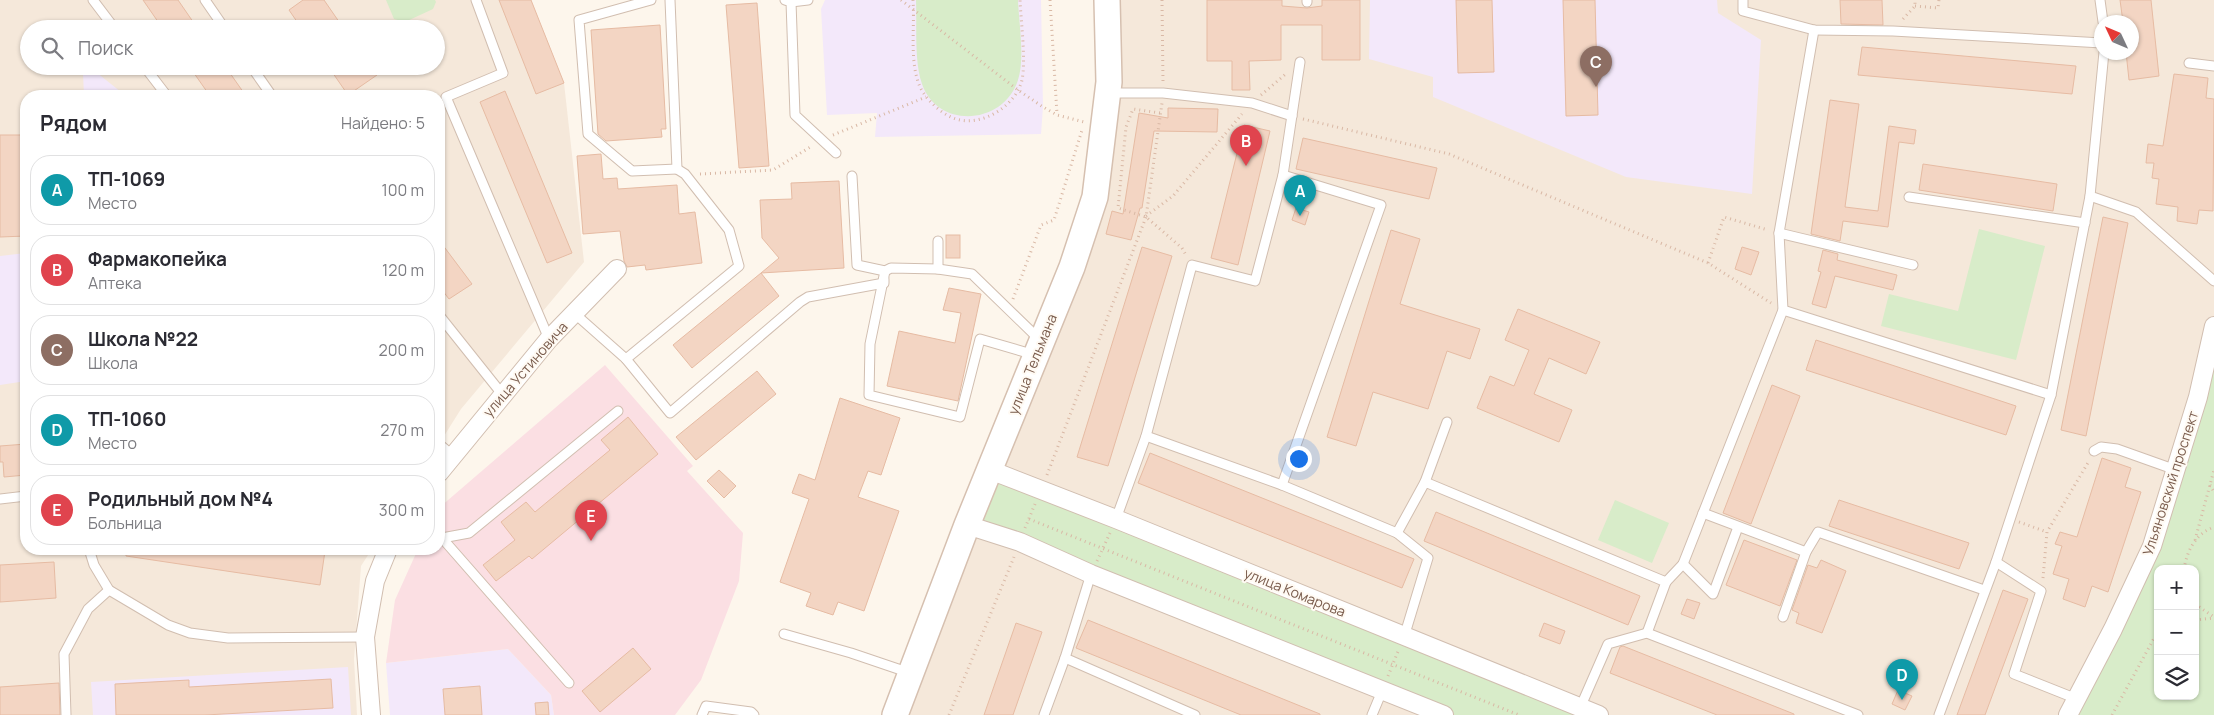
<!DOCTYPE html>
<html lang="ru">
<head>
<meta charset="utf-8">
<style>
	:root { --surface:#fff; --page:#f2f2f3; --text:#2b2b33; --muted:#7c7c81; --line:#e1e1e2; --accent:#e76f51 }
	body { margin:0; font-family:Manrope,sans-serif; background:var(--page); color:var(--text) }
	.controls { position:absolute; right:15px; bottom:15px; display:grid; overflow:hidden; border-radius:10px; box-shadow:0 1px 4px #0004 }
	.controls button { width:45px; height:45px; display:grid; place-items:center; padding:0; border:0; border-bottom:1px solid var(--line); background:var(--surface); color:var(--text); font:25px sans-serif }
	.compass { position:absolute; left:2094px; top:15px; width:45px; height:45px; border-radius:50%; background:var(--surface); box-shadow:0 1px 4px #0004; rotate:314deg }
	.you { position:absolute; left:1298px; top:458px; width:18px; height:18px; margin:-12px; border:4px solid #fff; border-radius:50%; background:#1a73e8; box-shadow:0 0 0 8px #1a73e833 }
	.badge { display:grid; place-items:center; width:32px; height:32px; border-radius:50%; background:var(--accent); color:#fff; font-size:16px; font-weight:700 }
	.pin { position:absolute; translate:-50% -41px; filter:drop-shadow(0 1px 2px #0008) }
	.pin::after { content:''; position:absolute; top:26px; width:18px; height:15px; background:inherit; clip-path:polygon(0 0,100% 0,50% 100%) }
	.list { margin:0; padding:0; list-style:none }
	h2 { display:flex; justify-content:space-between; align-items:center; height:65px; margin:0; padding:0 20px; font-size:21px }
	h2 small { font-size:16px; font-weight:400; color:var(--muted) }
	.list li { display:grid; grid-template-columns:32px 1fr auto; gap:15px; align-items:center; box-sizing:border-box; height:70px; margin:0 10px 10px; padding:0 10px; border:1px solid var(--line); border-radius:20px }
	.list b { display:block; font-size:19px; white-space:nowrap }
	.list p { margin:0; font-size:16px; white-space:nowrap; color:var(--muted) }
	.list em { font-size:16px; font-style:normal; color:var(--muted) }
	.icon { flex:none; width:28px; height:28px; fill:none; stroke:currentColor; stroke-width:2; stroke-linecap:round; stroke-linejoin:round }
	.map { position:relative; flex:none; width:2214px; height:715px; overflow:hidden }
	.search { position:absolute; background:var(--surface); box-shadow:0 1px 4px #0004; left:20px; top:20px; width:425px; height:55px; display:flex; align-items:center; gap:12px; box-sizing:border-box; padding:0 18px; border-radius:28px; color:var(--muted); font-size:19px }
	.panel { position:absolute; background:var(--surface); box-shadow:0 1px 4px #0004; left:20px; top:90px; width:425px; height:465px; border-radius:20px }
	.map>svg:first-child { display:block }
</style>
</head>
<body>
<div class="map">
<svg width="2214" height="715" viewBox="0 0 2214 715">
	<rect width="100%" height="100%" fill="#fdf6ec"/>
	<!-- residential -->
	<g fill="#f5e8da" fill-rule="evenodd">
		<path d="M0,0H531L564,83L584,262L461,409L439,444V96H26V549H372L361,566L354,659L357,715H0ZM29,29H436V66H29Z"/>
		<path d="M1107,0H2214V326L2176,470L2068,715H1599L990,470L1095,197ZM2102,22H2132V52H2102Z"/>
		<polygon points="967,525 1444,715 895,715"/>
	</g>
	<!-- education -->
	<g fill="#f3e8fa">
		<polygon points="825,0 1041,0 1043,107 1041,134 875,137 877,113 827,115 821,9"/>
		<polygon points="1370,0 1717,0 1718,13 1761,40 1752,194 1626,177 1433,97 1433,77 1369,59"/>
		<polygon points="96,72 126,96 84,96 83,73"/>
		<polygon points="26,253 26,381 0,385 0,256"/>
		<polygon points="508,649 551,695 554,715 390,715 386,663"/>
		<polygon points="348,667 351,715 93,715 91,682"/>
	</g>
	<!-- medical -->
	<polygon fill="#fbdfe3" points="605,365 693,466 687,471 743,533 739,581 701,680 675,715 554,715 551,695 508,649 386,663 395,600 418,549 439,549 440,507"/>
	<!-- green -->
	<g fill="#d8ecc9" fill-rule="evenodd">
		<polygon points="386,0 435,0 436,2 433,9 405,22 394,19"/>
		<path d="M916,0H1018C1019,23 1025,59 1018,80C1004,125 938,130 922,84C914,61 917,25 916,0Z"/>
		<polygon points="1979,229 2045,246 2016,360 1881,326 1889,294 1958,311"/>
		<path d="M2214,326V715H2068L2152,546ZM2158,569H2195V696H2158Z"/>
		<polygon points="990,470 1599,715 1444,715 967,525"/>
		<polygon points="1615,500 1669,523 1652,563 1598,540"/>
	</g>
	<!-- building -->
	<g fill="#f3d5c3" stroke="#e6bba3">
		<polygon points="143,0 178,0 198,29 163,29"/>
		<polygon points="303,0 324,0 344,29 302,29 289,10"/>
		<polygon points="499,0 531,0 564,83 536,94"/>
		<polygon points="1207,0 1282,0 1282,6 1307,8 1322,6 1322,0 1360,0 1360,60 1322,60 1322,25 1281,25 1281,60 1249,61 1250,90 1232,90 1232,61 1207,61"/>
		<polygon points="1456,0 1492,0 1494,72 1458,73"/>
		<polygon points="1563,0 1595,0 1598,115 1566,116"/>
		<polygon points="1840,0 1882,0 1883,25 1841,24"/>
		<polygon points="2120,0 2151,0 2159,76 2129,80 2126,52 2132,52 2132,22 2123,22"/>
		<polygon points="757,3 769,166 739,168 726,5"/>
		<polygon points="660,25 666,129 661,129 662,137 606,141 598,134 591,30"/>
		<polygon points="1862,47 2076,66 2072,94 1858,75"/>
		<polygon points="189,66 225,66 246,96 210,96"/>
		<polygon points="328,66 370,66 377,75 348,95"/>
		<polygon points="2174,74 2208,78 2206,98 2214,99 2213,211 2199,210 2197,224 2177,221 2178,207 2156,204 2159,179 2152,178 2154,163 2146,163 2148,144 2163,146"/>
		<polygon points="505,91 572,253 547,263 480,102"/>
		<polygon points="1830,100 1859,104 1845,207 1878,211 1889,126 1916,130 1914,144 1899,142 1888,227 1843,221 1840,241 1811,234"/>
		<polygon points="1168,108 1218,109 1217,132 1154,131 1142,208 1140,208 1131,240 1106,234 1112,211 1123,214 1139,113 1168,118"/>
		<polygon points="1244,125 1270,131 1238,265 1211,258"/>
		<polygon points="0,135 26,135 26,236 0,237"/>
		<polygon points="1303,138 1437,168 1429,199 1296,169"/>
		<polygon points="601,154 603,179 617,178 618,189 677,185 679,214 695,212 702,263 646,270 645,265 627,267 624,261 620,231 583,234 577,156"/>
		<polygon points="1923,164 2057,184 2053,211 1919,190"/>
		<polygon points="839,181 844,268 761,273 779,258 762,238 760,200 792,199 791,183"/>
		<polygon points="1296,208 1309,212 1305,225 1292,220"/>
		<polygon points="2103,217 2128,223 2086,436 2061,430"/>
		<polygon points="1391,230 1420,239 1400,304 1480,329 1470,359 1447,351 1428,409 1373,392 1356,446 1327,437"/>
		<rect x="946" y="235" width="14" height="23"/>
		<polygon points="439,240 472,284 449,299 439,286"/>
		<polygon points="1142,247 1172,256 1108,466 1077,457"/>
		<polygon points="1742,247 1759,252 1751,275 1735,269"/>
		<polygon points="1823,250 1838,254 1837,260 1897,275 1893,290 1835,276 1826,308 1812,304 1821,272 1818,271"/>
		<polygon points="761,273 779,296 692,368 673,345"/>
		<polygon points="949,288 981,294 958,401 887,386 899,331 955,343 961,313 943,310"/>
		<polygon points="1518,309 1600,342 1586,374 1549,358 1534,394 1572,410 1559,442 1477,408 1490,376 1514,386 1529,350 1505,340"/>
		<polygon points="1816,340 2016,406 2006,435 1806,370"/>
		<polygon points="757,371 776,394 696,460 676,437"/>
		<polygon points="1772,385 1800,396 1751,524 1723,513"/>
		<polygon points="840,398 900,418 881,475 868,471 858,497 899,511 864,611 838,602 833,615 806,606 811,593 780,582 809,499 792,493 799,474 815,480"/>
		<polygon points="628,417 658,454 532,559 529,556 496,581 483,565 515,540 501,522 526,502 535,512 610,450 601,440"/>
		<polygon points="26,444 26,475 4,477 3,462 0,462 0,446"/>
		<polygon points="1150,453 1414,559 1402,588 1138,483"/>
		<polygon points="2102,458 2131,468 2125,487 2141,492 2108,592 2092,586 2085,607 2063,599 2069,579 2053,574 2062,546 2055,544 2060,532 2077,537"/>
		<polygon points="719,470 736,486 724,498 707,481"/>
		<polygon points="1839,500 1969,543 1959,569 1829,526"/>
		<polygon points="1436,512 1640,596 1628,625 1424,541"/>
		<polygon points="1744,540 1797,560 1780,606 1726,585"/>
		<polygon points="126,549 307,549 325,551 320,585 126,556"/>
		<polygon points="1821,560 1846,571 1822,633 1796,623 1799,613 1792,610 1808,565 1817,568"/>
		<polygon points="54,562 56,598 0,602 0,565"/>
		<polygon points="2003,590 2028,599 1985,715 1957,715"/>
		<polygon points="1687,599 1700,603 1694,619 1681,614"/>
		<polygon points="1088,620 1320,714 1320,715 1241,715 1076,648"/>
		<polygon points="1016,623 1042,632 1013,715 984,715"/>
		<polygon points="1544,623 1565,631 1560,644 1539,636"/>
		<polygon points="1623,646 1794,714 1794,715 1717,715 1610,673 1620,647"/>
		<polygon points="633,648 651,669 600,712 582,691"/>
		<polygon points="331,679 333,708 205,715 116,715 115,684 189,680 189,687"/>
		<polygon points="59,683 60,715 0,715 0,687"/>
		<polygon points="480,686 482,715 445,715 443,689"/>
		<polygon points="1898,690 1912,696 1905,710 1892,704"/>
		<polygon points="548,702 549,715 536,715 535,703"/>
	</g>
	<g fill="none" stroke-linecap="round" stroke-linejoin="round">
		<defs>
			<g id="service">
				<polyline points="93,0 115,29"/>
				<polyline points="205,0 225,29"/>
				<polyline points="476,0 503,73 446,97 549,339"/>
				<polyline points="651,0 579,20 588,134 632,171 677,169 670,0"/>
				<polyline points="785,0 791,2 795,115 836,153"/>
				<polyline points="1307,0 1307,2"/>
				<polyline points="1743,0 1743,11 1814,30 1893,31 2102,43"/>
				<polyline points="2100,0 2103,22"/>
				<polyline points="791,2 808,0"/>
				<polyline points="1814,30 1779,233 1913,265"/>
				<polyline points="2189,63 2214,66"/>
				<polyline points="144,66 167,96"/>
				<polyline points="251,66 272,96"/>
				<polyline points="1110,93 1163,93 1252,103 1292,116"/>
				<polyline points="852,176 857,265 885,271 891,268 938,269 972,274 1040,340"/>
				<polyline points="2090,196 2136,212 2214,281"/>
				<polyline points="1909,197 2085,223"/>
				<polyline points="938,241 938,269"/>
				<polyline points="885,271 870,344 869,395 960,417 980,339 1035,355"/>
				<polyline points="1783,310 2051,395"/>
				<polyline points="574,313 626,359 739,266 729,230 685,174 677,169"/>
				<polyline points="439,315 502,394"/>
				<polyline points="626,359 670,413 800,302 808,297 884,283 884,279"/>
				<polyline points="1146,436 1282,485 1397,533 1428,558 1404,637"/>
				<polyline points="439,444 452,455"/>
				<polyline points="2094,451 2101,447 2117,449 2176,470"/>
				<polyline points="1425,482 1447,422"/>
				<polyline points="1282,485 1381,205 1283,175"/>
				<polyline points="0,499 26,496"/>
				<polyline points="1703,513 1806,552"/>
				<polyline points="1116,519 1146,436 1192,265 1255,281 1283,175 1300,62"/>
				<polyline points="1397,533 1425,482 1666,582 1647,633"/>
				<polyline points="439,535 442,538 469,533 618,411"/>
				<polyline points="442,538 569,683"/>
				<polyline points="89,549 94,565 109,590 168,625 190,633 228,638 365,637"/>
				<polyline points="1996,562 2041,591 2014,674 2077,699"/>
				<polyline points="1683,564 1713,594 1738,527"/>
				<polyline points="1091,574 1065,658 1195,715"/>
				<polyline points="1666,582 1683,564 1783,310 1779,233"/>
				<polyline points="1783,617 1806,552 1818,532 1984,590"/>
				<polyline points="784,634 851,653 910,673"/>
				<polyline points="1580,708 1608,644 1647,633 1858,715"/>
				<polyline points="66,715 64,654 88,609 109,590"/>
				<polyline points="702,715 706,706 751,712 754,715"/>
				<polyline points="1044,715 1065,658"/>
				<polyline points="1372,715 1382,691"/>
				<polyline points="1939,715 1996,562 2051,395 2090,196 2104,52"/>
			</g>
			<g id="minor">
				<polyline points="990,470 1116,519 1599,715"/>
				<polyline points="439,473 549,339 617,269"/>
				<polyline points="967,525 1020,542 1091,574 1444,715"/>
				<polyline points="371,715 365,637 375,581 388,549"/>
				<polyline points="2068,715 2113,629 2152,546 2198,397 2214,326"/>
			</g>
			<polyline id="secondary" points="895,715 967,525 1072,267 1095,197 1109,82 1107,0"/>
		</defs>
		<!-- service casing -->
		<use href="#service" stroke="#d1beb0" stroke-width="11"/>
		<!-- minor casing -->
		<use href="#minor" stroke="#d1beb0" stroke-width="20"/>
		<!-- secondary casing -->
		<use href="#secondary" stroke="#d6c0b0" stroke-width="28"/>
		<!-- path -->
		<g stroke="#d9b8a5" stroke-width="3" stroke-dasharray="1 4" stroke-linecap="butt">
			<polyline points="901,0 1018,90 1043,107 1057,115 1084,122"/>
			<path d="M913,0C915,28 909,61 920,87C927,101 944,117 960,120C985,125 1016,105 1022,80C1026,60 1021,22 1020,0"/>
			<polyline points="1050,0 1057,114"/>
			<polyline points="1162,0 1163,82"/>
			<polyline points="1915,6 1938,8 1939,0"/>
			<polyline points="1903,19 1915,6 1915,0"/>
			<polyline points="1261,95 1287,73"/>
			<polyline points="1160,113 1133,109 1126,127 1118,208 1146,217 1182,248 1186,255"/>
			<polyline points="1303,119 1449,154 1708,263 1771,303"/>
			<polyline points="833,135 926,97"/>
			<polyline points="700,174 773,170 812,146"/>
			<polyline points="1146,216 1173,196 1242,114"/>
			<polyline points="1708,263 1724,217 1768,230"/>
			<polyline points="1013,299 1041,225 1054,220 1082,130"/>
			<polyline points="1047,475 1146,217 1162,103"/>
			<polyline points="2210,485 2214,492"/>
			<polyline points="1029,519 1519,715"/>
			<polyline points="2019,522 2047,532"/>
			<polyline points="1025,528 1035,504"/>
			<polyline points="2195,540 2214,470"/>
			<polyline points="1097,561 1110,533"/>
			<path d="M2184,569C2187,551 2195,534 2214,527"/>
			<polyline points="2043,578 2047,532 2089,461"/>
			<polyline points="2195,604 2214,617"/>
			<polyline points="2195,620 2214,618"/>
			<polyline points="1388,676 1399,649"/>
			<polyline points="949,715 1014,557"/>
			<polyline points="2112,715 2158,631"/>
		</g>
		<!-- service -->
		<use href="#service" stroke="#fff" stroke-width="9"/>
		<!-- minor -->
		<use href="#minor" stroke="#fff" stroke-width="18"/>
		<!-- secondary -->
		<use href="#secondary" stroke="#fff" stroke-width="25"/>
	</g>
	<g text-anchor="middle" dominant-baseline="central" stroke-width="4" stroke-linejoin="round" paint-order="stroke">
		<!-- street labels -->
		<g font-size="14" fill="#7a5c4d" stroke="#fffaf3">
			<text transform="translate(1032 364) rotate(-68)">улица Тельмана</text>
			<text transform="translate(525 369) rotate(-49)">улица Устиновича</text>
			<text transform="translate(2170 483) rotate(-72)">Ульяновский проспект</text>
			<text transform="translate(1295 592) rotate(22)">улица Комарова</text>
		</g>
	</g>
</svg>
<div class="controls">
<button>+</button>
<button>−</button>
<button><svg class="icon" aria-label="layers" viewBox="0 0 24 24"><path d="M12 4l9 5-9 5-9-5zM3 14l9 5 9-5"/></svg></button>
</div>
<svg class="compass" viewBox="-18 -18 36 36"><path d="M0-13l5 13h-10z" fill="#e53935"/><path d="M0 13l5-13h-10z" fill="#7c7c81"/></svg>
<div class="you"></div>
<div class="pin badge" style="left:1300px;top:216px;background:#0f9aa8">A</div>
<div class="pin badge" style="left:1246px;top:166px;background:#e0444e">B</div>
<div class="pin badge" style="left:1596px;top:87px;background:#8d6e63">C</div>
<div class="pin badge" style="left:1902px;top:700px;background:#0f9aa8">D</div>
<div class="pin badge" style="left:591px;top:541px;background:#e0444e">E</div>
<div class="search"><svg class="icon" aria-label="search" viewBox="0 0 24 24"><circle cx="10" cy="10" r="6"/><path d="M15 15l6 6"/></svg>Поиск</div>
<section class="panel">
<h2>Рядом<small>Найдено: 5</small></h2>
<ul class="list">
<li><span class="badge" style="background:#0f9aa8">A</span><div><b>ТП-1069</b><p>Место</p></div><em>100 m</em></li>
<li><span class="badge" style="background:#e0444e">B</span><div><b>Фармакопейка</b><p>Аптека</p></div><em>120 m</em></li>
<li><span class="badge" style="background:#8d6e63">C</span><div><b>Школа №22</b><p>Школа</p></div><em>200 m</em></li>
<li><span class="badge" style="background:#0f9aa8">D</span><div><b>ТП-1060</b><p>Место</p></div><em>270 m</em></li>
<li><span class="badge" style="background:#e0444e">E</span><div><b>Родильный дом №4</b><p>Больница</p></div><em>300 m</em></li>
</ul>
</section>
</div>
</body>
</html>
